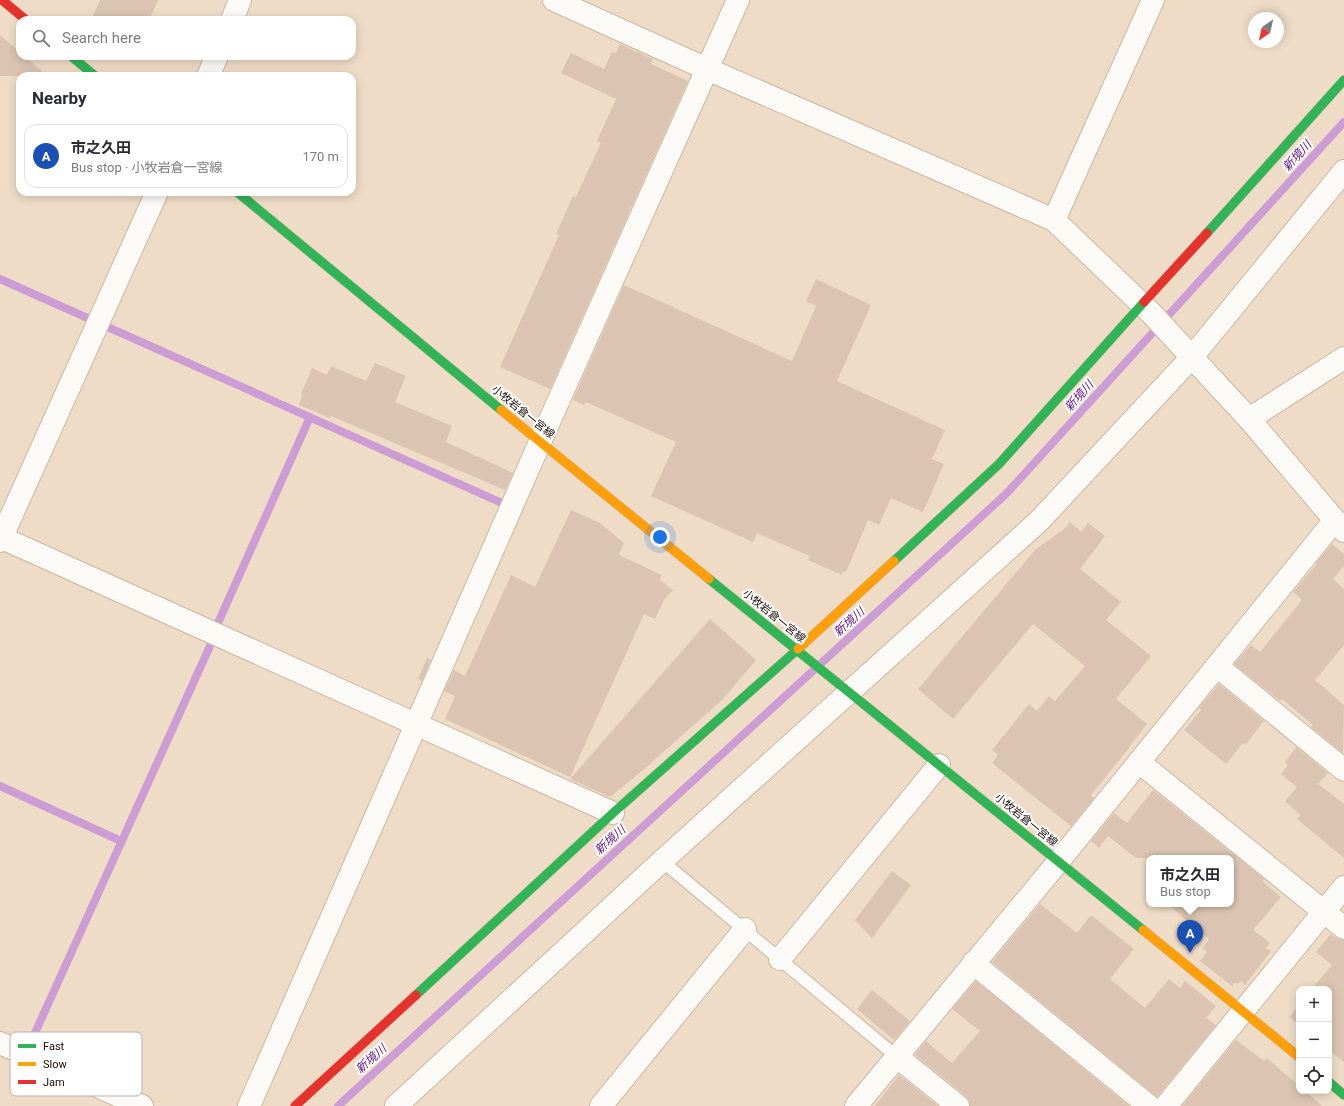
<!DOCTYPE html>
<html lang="en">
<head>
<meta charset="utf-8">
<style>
	:root { --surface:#fff; --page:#f7f7f7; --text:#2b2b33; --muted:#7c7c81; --line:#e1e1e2; --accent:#1a73e8 }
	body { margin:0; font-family:Roboto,"Noto Sans JP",sans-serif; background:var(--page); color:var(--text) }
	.controls { position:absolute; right:12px; bottom:12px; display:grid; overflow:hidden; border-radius:8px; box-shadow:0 2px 10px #0003 }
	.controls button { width:36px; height:36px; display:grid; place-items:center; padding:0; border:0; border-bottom:1px solid var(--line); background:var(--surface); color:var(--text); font:20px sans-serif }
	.compass { position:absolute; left:1248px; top:12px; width:36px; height:36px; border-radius:50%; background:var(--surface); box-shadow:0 2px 10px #0003; rotate:214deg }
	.you { position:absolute; left:660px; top:537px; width:14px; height:14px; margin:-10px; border:3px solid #fff; border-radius:50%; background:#1a73e8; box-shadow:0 0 0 6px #1a73e833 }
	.badge { display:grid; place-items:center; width:26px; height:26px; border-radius:50%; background:var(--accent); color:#fff; font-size:13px; font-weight:700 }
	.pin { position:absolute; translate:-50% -33px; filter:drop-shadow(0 1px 2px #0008) }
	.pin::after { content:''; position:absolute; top:21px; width:14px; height:12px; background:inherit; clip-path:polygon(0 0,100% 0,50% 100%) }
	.popup { position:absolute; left:1146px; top:855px; width:88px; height:52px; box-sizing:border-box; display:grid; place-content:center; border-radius:8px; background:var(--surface); filter:drop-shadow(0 1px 3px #0005); font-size:13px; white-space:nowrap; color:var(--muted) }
	.popup b { font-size:15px; color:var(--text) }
	.popup::after { content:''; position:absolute; left:50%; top:100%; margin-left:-8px; border:8px solid transparent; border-top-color:var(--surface) }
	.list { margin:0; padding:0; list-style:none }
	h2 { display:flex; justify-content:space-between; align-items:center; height:52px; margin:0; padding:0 16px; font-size:17px }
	h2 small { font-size:13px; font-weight:400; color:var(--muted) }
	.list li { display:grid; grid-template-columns:26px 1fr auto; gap:12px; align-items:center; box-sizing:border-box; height:64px; margin:0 8px 8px; padding:0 8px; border:1px solid var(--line); border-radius:12px }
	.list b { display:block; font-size:15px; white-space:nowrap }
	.list p { margin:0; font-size:13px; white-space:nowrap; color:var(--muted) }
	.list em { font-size:13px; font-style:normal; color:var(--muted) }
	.icon { flex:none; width:22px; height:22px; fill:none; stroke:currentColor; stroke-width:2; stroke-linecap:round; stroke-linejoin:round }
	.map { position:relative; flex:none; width:1344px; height:1106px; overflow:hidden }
	.search { position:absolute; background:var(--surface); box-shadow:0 2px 10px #0003; left:16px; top:16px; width:340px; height:44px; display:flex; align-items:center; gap:10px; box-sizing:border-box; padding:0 14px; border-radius:12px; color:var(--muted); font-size:15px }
	.panel { position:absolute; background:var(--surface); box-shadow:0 2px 10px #0003; left:16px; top:72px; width:340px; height:124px; border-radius:12px }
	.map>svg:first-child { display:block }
</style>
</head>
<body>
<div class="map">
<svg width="1344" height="1106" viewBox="0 0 1344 1106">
	<rect width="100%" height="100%" fill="#eedcc6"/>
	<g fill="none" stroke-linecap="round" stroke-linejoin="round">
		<!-- stream -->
		<g stroke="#cc9dd5" stroke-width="8">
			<polyline points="0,279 511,507"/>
			<polyline points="218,623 310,417"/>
			<polyline points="0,786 121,841"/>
			<polyline points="30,1044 210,646"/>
			<polyline points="338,1106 1007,493 1344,122"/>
		</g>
	</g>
	<!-- building -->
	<g fill="#dbc4b1">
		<polygon points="100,0 158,0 149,20 91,20"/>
		<polygon points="0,35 20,52 20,56 24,56 48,76 0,76"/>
		<polygon points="620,44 653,59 651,64 688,81 550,389 500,367 559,235 556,234 573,196 576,197 601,143 597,141 616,99 561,73 571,53 604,69 612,52 616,53"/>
		<polygon points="816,279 871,305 837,381 945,430 932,459 944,464 923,512 891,498 879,525 868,520 846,572 844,571 842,575 808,560 810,556 757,533 753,542 651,496 676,442 586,402 584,405 573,400 624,285 792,361 816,306 806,301"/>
		<polygon points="375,363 406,376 395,402 452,426 446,442 513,473 505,490 331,416 330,418 299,405 303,394 301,394 312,368 327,375 331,366 366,381"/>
		<polygon points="571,510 600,523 624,543 619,555 662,575 660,580 673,590 664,600 655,619 644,614 570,777 445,719 455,696 444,691 454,670 465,676 511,575 535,587"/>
		<polygon points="1070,522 1081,532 1088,523 1105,536 1080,569 1121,602 1106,620 1151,656 1116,699 1147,724 1129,747 1129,748 1091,795 1094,798 1071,826 992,763 998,755 992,750 1029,704 1037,711 1049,696 1055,701 1085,666 1033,624 953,719 918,689 1036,549 1063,530"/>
		<polygon points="1332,544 1344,554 1344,566 1333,579 1344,589 1344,645 1315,680 1344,705 1343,753 1311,727 1313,725 1282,699 1280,701 1234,664 1251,645 1260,652 1302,600 1293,592 1317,564 1316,563"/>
		<polygon points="710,619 756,660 722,700 643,770 610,797 570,779"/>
		<polygon points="427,658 431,660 422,681 418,679"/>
		<polygon points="1219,684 1264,721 1245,745 1243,743 1226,764 1184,730 1201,710 1199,708"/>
		<polygon points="1296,747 1328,773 1318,784 1344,804 1344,858 1297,819 1300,815 1285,801 1297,787 1281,774 1288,765 1285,762"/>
		<polygon points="1153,790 1264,879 1263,882 1281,897 1253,930 1270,943 1266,948 1271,951 1245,985 1241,981 1238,984 1235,982 1232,986 1200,961 1207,952 1203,948 1209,939 1167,904 1231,904 1231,858 1136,858 1108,836 1099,848 1091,841 1114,813 1127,823"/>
		<polygon points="892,871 911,885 872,938 855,920"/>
		<polygon points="1040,904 1077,933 1091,915 1134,949 1110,979 1145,1008 1169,979 1180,988 1185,981 1216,1006 1206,1018 1216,1025 1157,1097 992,962"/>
		<polygon points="1331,934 1336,938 1344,940 1344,1062 1329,1050 1329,989 1312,989 1332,965 1316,952"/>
		<polygon points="976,981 1129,1106 970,1106 969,1101 966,1096 915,1055 926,1041 952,1063 980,1031 952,1009"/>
		<polygon points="872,990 910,1021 894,1040 857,1009"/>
		<polygon points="1299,1005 1299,1025 1289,1017"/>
		<polygon points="1236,1040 1264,1061 1267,1058 1299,1086 1299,1091 1305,1091 1322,1106 1182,1106"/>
		<polygon points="899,1075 938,1106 875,1106"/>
	</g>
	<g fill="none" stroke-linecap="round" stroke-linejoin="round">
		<defs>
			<polyline id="lane" points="662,861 896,1056"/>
			<g id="street">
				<polyline points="554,0 707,69 1054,220 1152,314 1249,419 1344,531"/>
				<polyline points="232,20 240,0"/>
				<polyline points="208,76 217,56"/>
				<polyline points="1054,220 1153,0"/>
				<polyline points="1249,419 1344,358"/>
				<polyline points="0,537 613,813"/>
				<polyline points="0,541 157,192"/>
				<polyline points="1217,666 1344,770"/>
				<polyline points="1139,762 1344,928"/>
				<polyline points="780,959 939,765"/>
				<polyline points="973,963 1149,1106"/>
				<polyline points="0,1043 142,1106"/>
				<polyline points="896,1056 958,1106"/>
				<polyline points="249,1106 540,442 738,0"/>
				<polyline points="396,1106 662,861 1039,521 1192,357 1344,171"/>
				<polyline points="601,1106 745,929"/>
				<polyline points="856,1106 1058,862 1335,520"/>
				<polyline points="1166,1106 1344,887"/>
			</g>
			<g id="fast">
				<polyline points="71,56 95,76"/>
				<polyline points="237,192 501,410"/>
				<polyline points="1207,233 1344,80"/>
				<polyline points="894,561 999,464 1144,302"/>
				<polyline points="709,579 1143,930"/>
				<polyline points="416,995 613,813 798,649"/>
				<polyline points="1329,1082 1344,1095"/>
			</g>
			<g id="slow">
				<polyline points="501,410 709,579"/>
				<polyline points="798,649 894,561"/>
				<polyline points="1143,930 1299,1057"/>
			</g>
			<g id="jam">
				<polyline points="2,0 26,20"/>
				<polyline points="1144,302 1207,233"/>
				<polyline points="295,1106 416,995"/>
			</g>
		</defs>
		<!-- lane casing -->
		<use href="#lane" stroke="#cab8a1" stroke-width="14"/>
		<!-- street casing -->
		<use href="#street" stroke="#cab8a1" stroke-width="24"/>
		<!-- fast casing -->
		<use href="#fast" stroke="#cab8a1" stroke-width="10"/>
		<!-- slow casing -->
		<use href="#slow" stroke="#cab8a1" stroke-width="10"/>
		<!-- jam casing -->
		<use href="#jam" stroke="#cab8a1" stroke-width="10"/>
		<!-- lane -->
		<use href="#lane" stroke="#fcfaf6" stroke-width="12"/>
		<!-- street -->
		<use href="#street" stroke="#fcfaf6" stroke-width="22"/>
		<!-- fast -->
		<use href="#fast" stroke="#30b455" stroke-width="9"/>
		<!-- slow -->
		<use href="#slow" stroke="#ff9f0a" stroke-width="9"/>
		<!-- jam -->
		<use href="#jam" stroke="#e5322d" stroke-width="9"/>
	</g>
	<g text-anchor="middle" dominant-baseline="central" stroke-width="4" stroke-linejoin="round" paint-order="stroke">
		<!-- street labels -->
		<g font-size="11" fill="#160800" stroke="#fff">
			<text transform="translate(523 412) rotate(39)">小牧岩倉一宮線</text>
			<text transform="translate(774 616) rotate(39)">小牧岩倉一宮線</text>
			<text transform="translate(1026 820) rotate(39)">小牧岩倉一宮線</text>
		</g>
		<!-- water labels -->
		<g font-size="12" font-style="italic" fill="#5f107f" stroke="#fff">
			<text transform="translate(1297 156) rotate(-48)">新境川</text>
			<text transform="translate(1079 396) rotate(-48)">新境川</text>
			<text transform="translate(849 622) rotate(-42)">新境川</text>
			<text transform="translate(610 840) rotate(-42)">新境川</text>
			<text transform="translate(371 1059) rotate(-42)">新境川</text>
		</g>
	</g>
	<!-- legend -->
	<rect x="10" y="1032" width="132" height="64" rx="6" fill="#fff" stroke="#b9b5b2" stroke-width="1"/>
	<rect x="18" y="1044" width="18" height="4" fill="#30b455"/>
	<rect x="18" y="1062" width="18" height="4" fill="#ff9f0a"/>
	<rect x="18" y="1080" width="18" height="4" fill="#e5322d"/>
	<g font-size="11" fill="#160800">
		<text x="43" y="1050">Fast</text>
		<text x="43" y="1068">Slow</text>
		<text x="43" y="1086">Jam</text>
	</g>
</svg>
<div class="controls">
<button>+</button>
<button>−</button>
<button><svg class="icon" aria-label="locate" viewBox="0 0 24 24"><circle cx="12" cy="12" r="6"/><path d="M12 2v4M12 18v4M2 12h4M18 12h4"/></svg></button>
</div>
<svg class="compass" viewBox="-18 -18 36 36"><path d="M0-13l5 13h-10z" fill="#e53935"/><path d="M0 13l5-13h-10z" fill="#7c7c81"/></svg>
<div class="you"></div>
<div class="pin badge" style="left:1190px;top:953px;background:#1a4fb4">A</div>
<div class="popup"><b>市之久田</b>Bus stop</div>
<div class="search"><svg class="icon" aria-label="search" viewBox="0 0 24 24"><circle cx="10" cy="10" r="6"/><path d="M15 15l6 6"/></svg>Search here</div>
<section class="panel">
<h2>Nearby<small></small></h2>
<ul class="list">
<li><span class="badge" style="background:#1a4fb4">A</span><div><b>市之久田</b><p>Bus stop · 小牧岩倉一宮線</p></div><em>170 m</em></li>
</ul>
</section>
</div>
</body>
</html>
